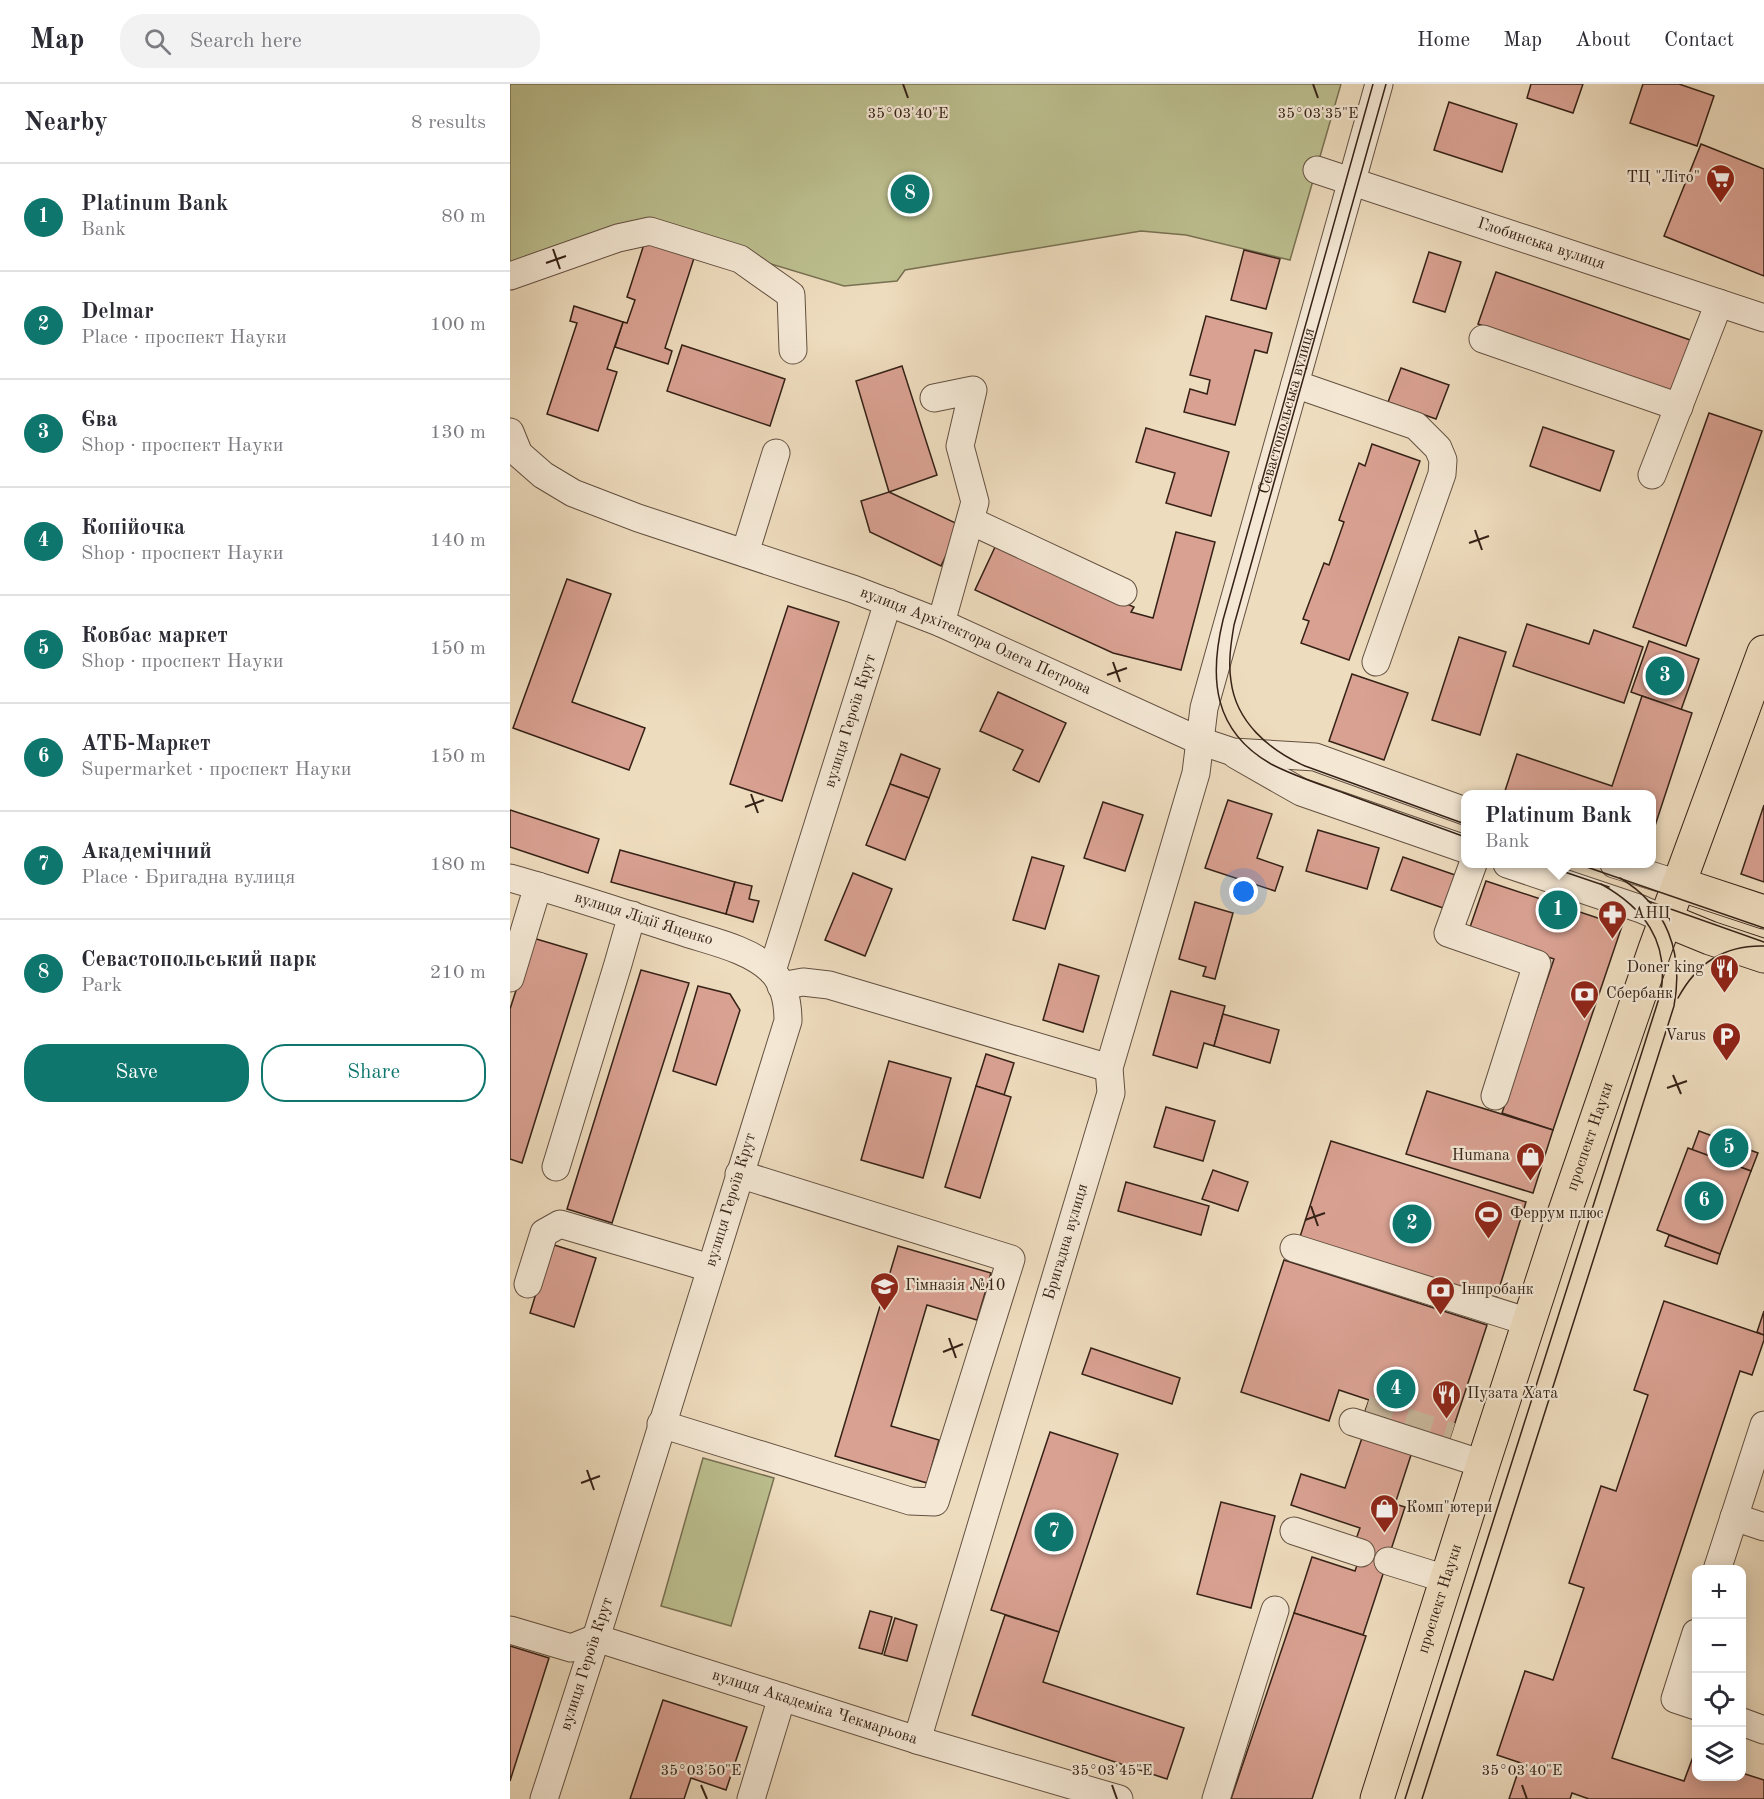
<!DOCTYPE html>
<html lang="en">
<head>
<meta charset="utf-8">
<style>
	:root { --surface:#fff; --page:#f2f2f3; --text:#2b2b33; --muted:#7c7c81; --line:#e1e1e2; --accent:#0f766e }
	body { margin:0; font-family:"Old Standard TT",serif; background:var(--page); color:var(--text) }
	.controls { position:absolute; right:18px; bottom:18px; display:grid; overflow:hidden; border-radius:12px; box-shadow:0 3px 15px #0003 }
	.controls button { width:54px; height:54px; display:grid; place-items:center; padding:0; border:0; border-bottom:2px solid var(--line); background:var(--surface); color:var(--text); font:30px sans-serif }
	.you { position:absolute; left:734px; top:808px; width:21px; height:21px; margin:-15px; border:4px solid #fff; border-radius:50%; background:#1a73e8; box-shadow:0 0 0 9px #1a73e833 }
	.badge { display:grid; place-items:center; width:39px; height:39px; border-radius:50%; background:var(--accent); color:#fff; font-size:20px; font-weight:700 }
	.pin { position:absolute; translate:-50% -50%; border:3px solid #fff; box-shadow:0 2px 6px #0006 }
	.popup { position:absolute; left:951px; top:706px; width:195px; height:78px; box-sizing:border-box; display:grid; place-content:center; border-radius:12px; background:var(--surface); filter:drop-shadow(0 2px 4px #0005); font-size:20px; white-space:nowrap; color:var(--muted) }
	.popup b { font-size:22px; color:var(--text) }
	.popup::after { content:''; position:absolute; left:50%; top:100%; margin-left:-12px; border:12px solid transparent; border-top-color:var(--surface) }
	.list { margin:0; padding:0; list-style:none }
	h2 { display:flex; justify-content:space-between; align-items:center; height:78px; margin:0; padding:0 24px; font-size:26px }
	h2 small { font-size:20px; font-weight:400; color:var(--muted) }
	.list li { display:grid; grid-template-columns:39px 1fr auto; gap:18px; align-items:center; box-sizing:border-box; height:108px; padding:0 24px; border-top:2px solid var(--line) }
	.list b { display:block; font-size:22px; white-space:nowrap }
	.list p { margin:0; font-size:20px; white-space:nowrap; color:var(--muted) }
	.list em { font-size:20px; font-style:normal; color:var(--muted) }
	.actions { display:flex; gap:12px; padding:18px 24px }
	.actions a { flex:1; padding:14px 0; border:2px solid var(--accent); border-radius:24px; text-align:center; font-size:21px; color:var(--accent) }
	.actions .main { background:var(--accent); color:#fff }
	.icon { flex:none; width:33px; height:33px; fill:none; stroke:currentColor; stroke-width:2; stroke-linecap:round; stroke-linejoin:round }
	.map { position:relative; flex:none; width:1254px; height:1715px; overflow:hidden }
	header { display:flex; align-items:center; gap:36px; box-sizing:border-box; height:84px; padding:0 30px; background:var(--surface); border-bottom:2px solid var(--line) }
	header strong { font-size:28px }
	nav { display:flex; gap:33px; margin-inline-start:auto; font-size:21px }
	.search { width:420px; height:54px; background:var(--page); display:flex; align-items:center; gap:15px; box-sizing:border-box; padding:0 21px; border-radius:24px; color:var(--muted); font-size:22px }
	main { display:flex }
	aside { flex:1; background:var(--surface) }
	.map>svg:first-child { display:block }
</style>
</head>
<body>
<header>
<strong>Map</strong>
<div class="search"><svg class="icon" aria-label="search" viewBox="0 0 24 24"><circle cx="10" cy="10" r="6"/><path d="M15 15l6 6"/></svg>Search here</div>
<nav><a>Home</a><a>Map</a><a>About</a><a>Contact</a></nav>
</header>
<main>
<aside>
<h2>Nearby<small>8 results</small></h2>
<ul class="list">
<li><span class="badge">1</span><div><b>Platinum Bank</b><p>Bank</p></div><em>80 m</em></li>
<li><span class="badge">2</span><div><b>Delmar</b><p>Place · проспект Науки</p></div><em>100 m</em></li>
<li><span class="badge">3</span><div><b>Єва</b><p>Shop · проспект Науки</p></div><em>130 m</em></li>
<li><span class="badge">4</span><div><b>Копійочка</b><p>Shop · проспект Науки</p></div><em>140 m</em></li>
<li><span class="badge">5</span><div><b>Ковбас маркет</b><p>Shop · проспект Науки</p></div><em>150 m</em></li>
<li><span class="badge">6</span><div><b>АТБ-Маркет</b><p>Supermarket · проспект Науки</p></div><em>150 m</em></li>
<li><span class="badge">7</span><div><b>Академічний</b><p>Place · Бригадна вулиця</p></div><em>180 m</em></li>
<li><span class="badge">8</span><div><b>Севастопольський парк</b><p>Park</p></div><em>210 m</em></li>
</ul>
<div class="actions"><a class="main">Save</a><a>Share</a></div>
</aside>
<div class="map">
<svg width="1254" height="1715" viewBox="0 0 1254 1715">
	<rect width="100%" height="100%" fill="#eedcbe"/>
	<filter id="stains"><feTurbulence type="fractalNoise" baseFrequency=".00333" numOctaves="4"/><feColorMatrix values="0 0 0 0 .2 0 0 0 0 .09 0 0 0 0 .02 0 0 0 .5 -.17"/></filter>
	<radialGradient id="worn" r=".72"><stop offset=".6" stop-color="#630" stop-opacity="0"/><stop offset="1" stop-color="#630" stop-opacity=".3"/></radialGradient>
	<!-- green -->
	<g fill="#bcbf8f" stroke="#787052" stroke-width="1.5">
		<polygon points="0,0 831,0 780,176 676,151 631,147 395,186 387,197 334,202 241,174 143,134 0,183"/>
		<polygon points="193,1374 264,1394 221,1542 151,1522"/>
	</g>
	<!-- building -->
	<g fill="#d9a192" stroke="#352116" stroke-width="1.5">
		<polygon points="1021,0 1073,0 1063,29 1017,14"/>
		<polygon points="1133,0 1169,0 1204,12 1187,62 1120,39"/>
		<polygon points="939,18 1007,40 992,88 924,66"/>
		<polygon points="1191,60 1254,85 1254,192 1154,152"/>
		<polygon points="136,154 185,171 155,264 162,267 158,280 105,263 113,238 117,239 125,216 117,213"/>
		<polygon points="734,166 770,175 756,225 721,216"/>
		<polygon points="919,168 951,178 935,228 903,218"/>
		<polygon points="986,188 1183,257 1165,309 968,240"/>
		<polygon points="64,222 113,238 97,285 107,288 88,347 37,330 67,239 60,237"/>
		<polygon points="696,232 762,249 757,269 745,266 725,341 674,328 680,305 697,310 700,296 680,291"/>
		<polygon points="172,261 275,295 260,342 157,307"/>
		<polygon points="392,282 427,391 379,408 346,297"/>
		<polygon points="891,284 939,301 926,335 878,318"/>
		<polygon points="1199,329 1252,347 1176,562 1123,543"/>
		<polygon points="1033,343 1104,367 1090,407 1020,382"/>
		<polygon points="636,344 719,368 701,432 656,419 665,389 626,378"/>
		<polygon points="862,360 910,377 839,576 791,559 799,537 793,535 814,479 819,481 834,438 829,436 849,379 855,382"/>
		<polygon points="379,408 450,441 431,482 360,448 351,417"/>
		<polygon points="666,448 705,458 671,586 603,569 465,506 486,461 624,523 621,528 643,534"/>
		<polygon points="57,495 101,510 62,618 135,644 119,686 3,644"/>
		<polygon points="278,522 329,538 272,717 220,700"/>
		<polygon points="1017,540 1079,560 1084,546 1133,563 1114,619 1003,582"/>
		<polygon points="949,553 996,568 970,651 922,636"/>
		<polygon points="1139,557 1189,575 1171,626 1121,608"/>
		<polygon points="842,590 898,609 874,676 819,657"/>
		<polygon points="488,608 556,639 529,698 503,686 513,666 470,647"/>
		<polygon points="1132,612 1182,629 1141,754 1141,710 994,710 1007,670 1102,702"/>
		<polygon points="391,670 430,685 419,714 380,700"/>
		<polygon points="380,700 419,714 395,776 356,761"/>
		<polygon points="718,716 762,730 747,774 773,783 765,807 695,784"/>
		<polygon points="593,718 633,731 615,787 574,774"/>
		<polygon points="1254,721 1254,798 1231,790"/>
		<polygon points="0,726 89,755 78,789 0,763"/>
		<polygon points="808,746 869,764 857,805 796,787"/>
		<polygon points="110,766 225,798 216,830 101,798"/>
		<polygon points="522,773 554,782 535,845 503,836"/>
		<polygon points="893,773 948,792 936,825 881,806"/>
		<polygon points="343,789 382,805 355,872 315,856"/>
		<polygon points="976,797 1112,842 1043,1046 992,1029 1044,875 959,846"/>
		<polygon points="225,798 242,802 239,815 249,817 243,838 216,830"/>
		<polygon points="685,818 723,829 705,895 693,892 696,883 669,875"/>
		<polygon points="23,854 77,870 12,1079 0,1075 0,925"/>
		<polygon points="549,880 589,892 573,948 533,936"/>
		<polygon points="131,886 179,899 102,1139 57,1125"/>
		<polygon points="188,902 220,910 230,926 206,1001 163,987"/>
		<polygon points="661,907 715,922 704,962 694,959 687,984 643,971"/>
		<polygon points="713,930 769,946 760,979 704,962"/>
		<polygon points="476,970 504,979 494,1011 466,1002"/>
		<polygon points="379,977 441,994 413,1094 351,1076"/>
		<polygon points="466,1002 501,1013 470,1114 435,1103"/>
		<polygon points="917,1007 1043,1046 1023,1109 896,1070"/>
		<polygon points="656,1023 705,1037 693,1077 644,1063"/>
		<polygon points="1189,1047 1248,1069 1241,1087 1182,1066"/>
		<polygon points="821,1057 1016,1118 983,1224 787,1162"/>
		<polygon points="1178,1064 1241,1087 1210,1170 1147,1146"/>
		<polygon points="703,1086 738,1098 728,1127 692,1115"/>
		<polygon points="616,1098 699,1122 691,1151 608,1127"/>
		<polygon points="1159,1151 1210,1170 1207,1180 1155,1162"/>
		<polygon points="41,1160 86,1174 64,1243 20,1229"/>
		<polygon points="388,1162 481,1189 467,1236 417,1221 381,1342 429,1356 417,1399 325,1372"/>
		<polygon points="774,1176 977,1241 938,1360 853,1333 859,1316 829,1306 819,1337 731,1308"/>
		<polygon points="1154,1217 1254,1251 1254,1256 1242,1291 1230,1287 1102,1674 1174,1697 1183,1673 1186,1674 1186,1692 1232,1692 1232,1689 1254,1696 1254,1715 1079,1715 1062,1709 1060,1715 999,1715 1011,1679 987,1671 1015,1587 1043,1596 1074,1504 1059,1499 1091,1402 1106,1407 1138,1311 1124,1306"/>
		<polygon points="1254,1227 1254,1251 1247,1248"/>
		<polygon points="581,1264 670,1294 662,1320 572,1290"/>
		<polygon points="540,1348 608,1370 549,1548 481,1526"/>
		<polygon points="853,1351 902,1368 885,1420 895,1423 853,1551 784,1529 802,1473 845,1487 854,1461 845,1458 850,1444 781,1421 791,1390 835,1404"/>
		<polygon points="711,1418 765,1432 741,1524 687,1510"/>
		<polygon points="360,1527 382,1533 372,1570 349,1564"/>
		<polygon points="784,1529 856,1552 802,1715 721,1715"/>
		<polygon points="495,1531 549,1548 533,1598 674,1644 657,1695 462,1631"/>
		<polygon points="385,1534 407,1541 397,1577 374,1571"/>
		<polygon points="0,1562 39,1574 0,1697"/>
		<polygon points="153,1616 237,1643 216,1706 181,1694 174,1715 120,1715"/>
	</g>
	<g fill="none" stroke-linecap="round" stroke-linejoin="round">
		<!-- minor-tunnel -->
		<polyline stroke="#c9b79c" stroke-width="27" stroke-dasharray="27 14" stroke-linecap="butt" points="856,1325 941,1352"/>
		<defs>
			<g id="minor">
				<path id="s1" d="M807,86L1254,234"/>
				<polyline points="0,192 108,154 140,147 230,175 281,211 283,266"/>
				<polyline points="973,255 1169,323"/>
				<polyline points="785,300 906,342 928,364 933,376 932,390 866,578"/>
				<polyline points="424,314 463,306 450,362 465,418 431,539"/>
				<path id="s2" d="M0,348L9,370L33,391L63,409L128,434L343,505L431,539L690,657L723,668L805,673L955,727"/>
				<polyline points="1142,391 1209,219"/>
				<polyline points="461,437 613,508"/>
				<polyline points="235,469 266,369"/>
				<polyline points="726,671 791,708 955,765"/>
				<polyline points="963,780 938,849 1027,880 985,1012"/>
				<polyline points="997,780 1131,825 1156,836"/>
				<polyline points="1104,780 1169,800"/>
				<path id="s3" d="M0,794C57,810 113,829 170,847C199,857 238,864 261,886C275,900 278,919 278,937L86,1554L34,1715"/>
				<path id="s4" d="M262,887L378,518"/>
				<polyline points="0,894 28,802"/>
				<polyline points="271,902 293,898 319,901 599,984"/>
				<polyline points="46,1083 108,880 122,831"/>
				<polyline points="784,1164 1019,1238"/>
				<polyline points="18,1200 34,1149 50,1140 200,1184"/>
				<polyline points="843,1338 973,1380"/>
				<polyline points="151,1340 400,1417 425,1418 501,1175 229,1090"/>
				<polyline points="1224,1433 1254,1443"/>
				<polyline points="784,1447 851,1469"/>
				<polyline points="878,1477 936,1495"/>
				<polyline points="1207,1486 1254,1341"/>
				<path id="s5" d="M0,1546L61,1564L86,1554L407,1656L609,1715"/>
				<polyline points="1186,1549 1165,1615 1186,1622"/>
				<polyline points="1232,1638 1254,1646"/>
				<path id="s6" d="M407,1656L601,1009L599,984L686,689L694,624L869,0"/>
				<polyline points="241,1715 272,1613"/>
				<polyline points="706,1715 765,1526"/>
			</g>
			<g id="major">
				<polyline points="1169,800 1254,828"/>
				<polyline points="1156,836 1200,854 1254,872"/>
				<path id="s7" d="M867,1715L973,1380L1053,1133L1145,865L1254,568"/>
			</g>
		</defs>
		<!-- minor casing -->
		<use href="#minor" stroke="#635040" stroke-width="29"/>
		<!-- major casing -->
		<use href="#major" stroke="#352116" stroke-width="35"/>
		<!-- minor -->
		<use href="#minor" stroke="#f4e8d5" stroke-width="27"/>
		<!-- major -->
		<use href="#major" stroke="#eedcbe" stroke-width="33"/>
		<!-- tram -->
		<g stroke="#352116" stroke-width="1.5">
			<path d="M863,0L713,536C699,594 703,647 761,680C784,692 809,700 834,709C874,724 915,738 955,753"/>
			<path d="M876,0L724,541C721,559 718,578 721,597C726,638 759,666 795,682L955,740"/>
			<polyline points="1031,780 1099,803"/>
			<polyline points="1068,780 1254,844"/>
			<polyline points="1138,817 1254,858"/>
			<path d="M1168,914C1187,879 1214,861 1254,862"/>
			<path d="M895,1715L1151,908C1159,857 1134,824 1091,800"/>
			<path d="M912,1715L1164,922C1174,869 1157,822 1110,794"/>
		</g>
	</g>
	<!-- ticks -->
	<path fill="none" stroke="#352116" stroke-width="2" d="M393,0L398,14M803,0L808,14M43,165L50,185M36,179L56,172M965,446L972,466M959,459L979,452M603,578L610,598M597,591L617,584M241,710L248,729M235,723L254,716M1163,991L1171,1010M1157,1004L1177,997M801,1122L808,1142M795,1136L815,1129M439,1254L446,1274M433,1268L453,1260M77,1386L84,1406M71,1399L90,1392M191,1701L197,1715M602,1701L607,1715M1012,1701L1017,1715"/>
	<!-- icons -->
	<defs>
		<symbol id="supermarket-pin" viewBox="-11 -11 22 30"><path d="M0 17L-7.5 6A9.5 9.5 0 1 1 7.5 6Z" fill="#8f2418" stroke="#f4e8d5"/><path d="M-6-5.5h2.5l.6 2H6L4.5 2H-2.5L-4.4-4H-6ZM-1.5 3.2a1.3 1.3 0 1 0 .1 0ZM3 3.2a1.3 1.3 0 1 0 .1 0Z" fill="#fff"/></symbol>
		<symbol id="pharmacy-pin" viewBox="-11 -11 22 30"><path d="M0 17L-7.5 6A9.5 9.5 0 1 1 7.5 6Z" fill="#8f2418" stroke="#f4e8d5"/><path d="M-2-6h4v4h4v4h-4v4h-4v-4h-4v-4h4Z" fill="#fff"/></symbol>
		<symbol id="restaurant-pin" viewBox="-11 -11 22 30"><path d="M0 17L-7.5 6A9.5 9.5 0 1 1 7.5 6Z" fill="#8f2418" stroke="#f4e8d5"/><path d="M-5-6h1v4h1v-4h1v4h1v-4h1v5L-1.5 .5V6h-2V.5L-5-1ZM5-6V6H3V1.5H1.5Q1.5-4 5-6Z" fill="#fff"/></symbol>
		<symbol id="bank-pin" viewBox="-11 -11 22 30"><path d="M0 17L-7.5 6A9.5 9.5 0 1 1 7.5 6Z" fill="#8f2418" stroke="#f4e8d5"/><path d="M-6-4H6V4H-6ZM0-2.3a2.3 2.3 0 1 0 0 4.6a2.3 2.3 0 1 0 0-4.6Z" fill="#fff"/></symbol>
		<symbol id="parking-pin" viewBox="-11 -11 22 30"><path d="M0 17L-7.5 6A9.5 9.5 0 1 1 7.5 6Z" fill="#8f2418" stroke="#f4e8d5"/><path d="M-3.5-5.5H1a3.5 3.5 0 0 1 0 7H-1V5.5H-3.5ZM-1-3.4V-.6H.8a1.4 1.4 0 0 0 0-2.8Z" fill="#fff"/></symbol>
		<symbol id="shop-pin" viewBox="-11 -11 22 30"><path d="M0 17L-7.5 6A9.5 9.5 0 1 1 7.5 6Z" fill="#8f2418" stroke="#f4e8d5"/><path d="M-5-2.5h2.3a2.7 3.5 0 0 1 5.4 0H5L5.5 6h-11ZM-1.5-2.5h3a1.5 2.3 0 0 0-3 0Z" fill="#fff"/></symbol>
		<symbol id="stadium-pin" viewBox="-11 -11 22 30"><path d="M0 17L-7.5 6A9.5 9.5 0 1 1 7.5 6Z" fill="#8f2418" stroke="#f4e8d5"/><path d="M0-5a6.5 5 0 1 0 0 10a6.5 5 0 1 0 0-10ZM-3.5-1.8h7v3.6h-7Z" fill="#fff"/></symbol>
		<symbol id="school-pin" viewBox="-11 -11 22 30"><path d="M0 17L-7.5 6A9.5 9.5 0 1 1 7.5 6Z" fill="#8f2418" stroke="#f4e8d5"/><path d="M0-5L7-2L0 1L-7-2ZM-4 1L0 2.5L4 1V4Q0 6-4 4Z" fill="#fff"/></symbol>
	</defs>
	<g fill-rule="evenodd">
		<use href="#supermarket-pin" x="1194" y="78" width="33" height="45"/>
		<use href="#pharmacy-pin" x="1086" y="814" width="33" height="45"/>
		<use href="#restaurant-pin" x="1198" y="868" width="33" height="45"/>
		<use href="#bank-pin" x="1058" y="894" width="33" height="45"/>
		<use href="#parking-pin" x="1200" y="936" width="33" height="45"/>
		<use href="#shop-pin" x="1004" y="1056" width="33" height="45"/>
		<use href="#stadium-pin" x="962" y="1114" width="33" height="45"/>
		<use href="#school-pin" x="358" y="1186" width="33" height="45"/>
		<use href="#bank-pin" x="914" y="1190" width="33" height="45"/>
		<use href="#restaurant-pin" x="920" y="1294" width="33" height="45"/>
		<use href="#shop-pin" x="858" y="1408" width="33" height="45"/>
	</g>
	<g text-anchor="middle" dominant-baseline="central" stroke-width="4.5" stroke-linejoin="round" paint-order="stroke">
		<!-- poi labels -->
		<g font-size="16" fill="#352116" stroke="#f4e8d5" text-anchor="start">
			<text x="1190" y="94" text-anchor="end">ТЦ "Літо"</text>
			<text x="1123" y="830">АНЦ</text>
			<text x="1194" y="884" text-anchor="end">Doner king</text>
			<text x="1096" y="910">Сбербанк</text>
			<text x="1196" y="952" text-anchor="end">Varus</text>
			<text x="1000" y="1072" text-anchor="end">Humana</text>
			<text x="1000" y="1130">Феррум плюс</text>
			<text x="395" y="1202">Гімназія №10</text>
			<text x="951" y="1206">Інпробанк</text>
			<text x="957" y="1310">Пузата Хата</text>
			<text x="896" y="1424">Комп"ютери</text>
		</g>
		<!-- street labels -->
		<g font-size="16" fill="#352116" stroke="#f4e8d5">
			<text stroke="none"><textPath href="#s1" startOffset="236">Глобинська вулиця</textPath></text>
			<text stroke="none"><textPath href="#s6" startOffset="1382">Севастопольська вулиця</textPath></text>
			<text stroke="none"><textPath href="#s2" startOffset="520">вулиця Архітектора Олега Петрова</textPath></text>
			<text stroke="none"><textPath href="#s4" startOffset="262">вулиця Героїв Крут</textPath></text>
			<text stroke="none"><textPath href="#s3" startOffset="140">вулиця Лідії Яценко</textPath></text>
			<text stroke="none"><textPath href="#s7" startOffset="696">проспект Науки</textPath></text>
			<text transform="translate(221 1116) rotate(-73)">вулиця Героїв Крут</text>
			<text stroke="none"><textPath href="#s6" startOffset="520">Бригадна вулиця</textPath></text>
			<text stroke="none"><textPath href="#s7" startOffset="210">проспект Науки</textPath></text>
			<text transform="translate(77 1580) rotate(-72)">вулиця Героїв Крут</text>
			<text stroke="none"><textPath href="#s5" startOffset="320">вулиця Академіка Чекмарьова</textPath></text>
		</g>
	</g>
	<g font-size="15" text-anchor="middle" fill="#352116" stroke="#f4e8d5" stroke-width="4.5" stroke-linejoin="round" paint-order="stroke">
		<text x="398" y="34">35°03'40"E</text>
		<text x="808" y="34">35°03'35"E</text>
		<text x="191" y="1691">35°03'50"E</text>
		<text x="602" y="1691">35°03'45"E</text>
		<text x="1012" y="1691">35°03'40"E</text>
	</g>
	<rect width="100%" height="100%" filter="url(#stains)"/>
	<rect width="100%" height="100%" fill="url(#worn)"/>
</svg>
<div class="controls">
<button>+</button>
<button>−</button>
<button><svg class="icon" aria-label="locate" viewBox="0 0 24 24"><circle cx="12" cy="12" r="6"/><path d="M12 2v4M12 18v4M2 12h4M18 12h4"/></svg></button>
<button><svg class="icon" aria-label="layers" viewBox="0 0 24 24"><path d="M12 4l9 5-9 5-9-5zM3 14l9 5 9-5"/></svg></button>
</div>
<div class="you"></div>
<div class="pin badge" style="left:1048px;top:826px">1</div>
<div class="popup"><b>Platinum Bank</b>Bank</div>
<div class="pin badge" style="left:902px;top:1140px">2</div>
<div class="pin badge" style="left:1155px;top:592px">3</div>
<div class="pin badge" style="left:886px;top:1305px">4</div>
<div class="pin badge" style="left:1219px;top:1064px">5</div>
<div class="pin badge" style="left:1194px;top:1117px">6</div>
<div class="pin badge" style="left:544px;top:1448px">7</div>
<div class="pin badge" style="left:400px;top:110px">8</div>
</div>
</main>
</body>
</html>
